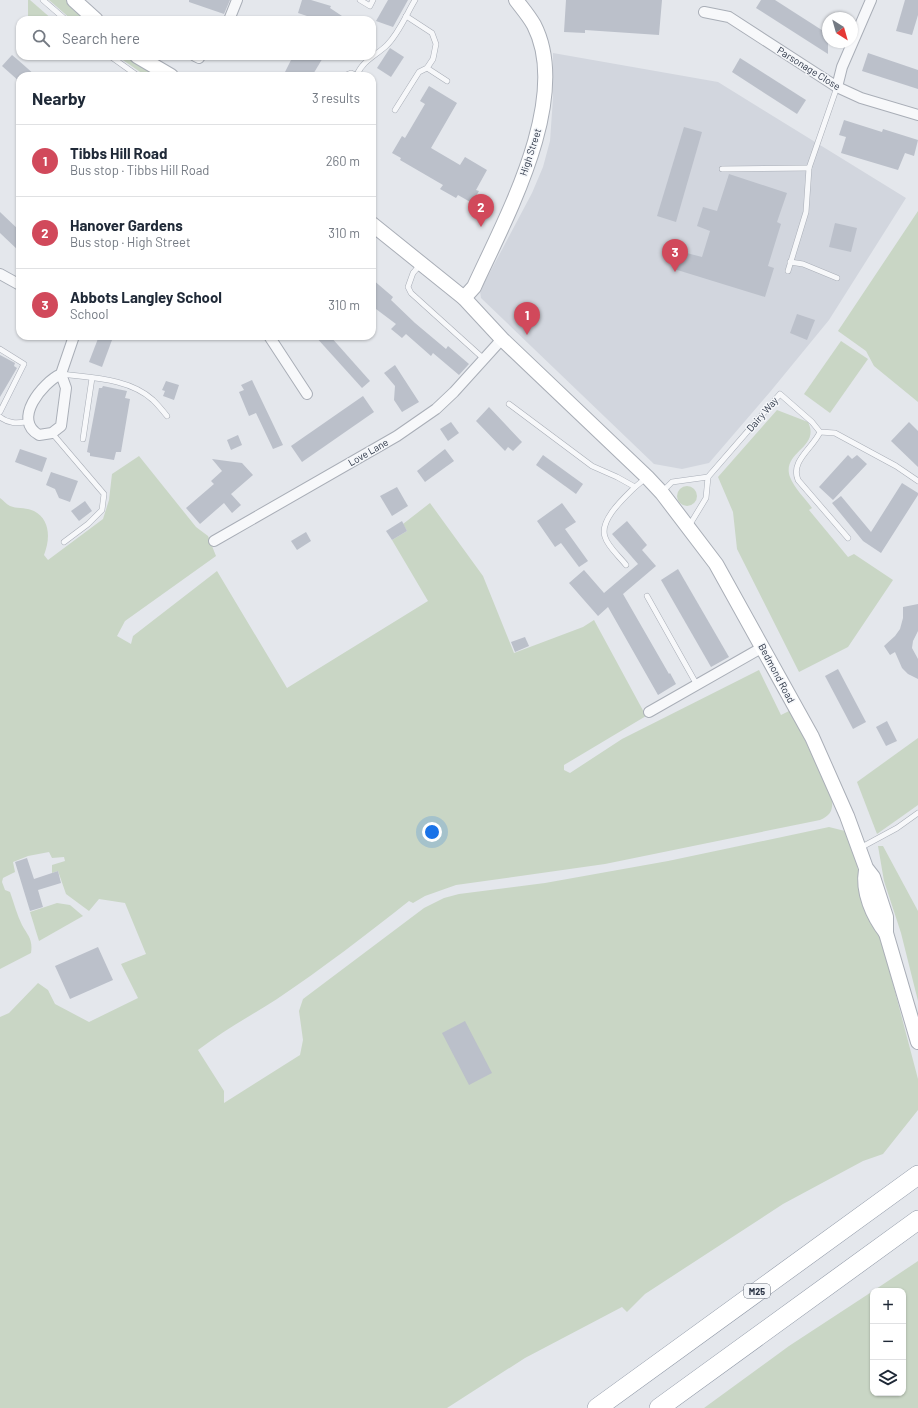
<!DOCTYPE html>
<html lang="en">
<head>
<meta charset="utf-8">
<style>
	:root { --surface:#fff; --page:#f2f2f3; --text:#1f2937; --muted:#747a83; --line:#e0e1e3; --accent:#d1495b }
	body { margin:0; font-family:Barlow,sans-serif; background:var(--page); color:var(--text) }
	.controls { position:absolute; right:12px; bottom:12px; display:grid; overflow:hidden; border-radius:8px; box-shadow:0 1px 3px #0004 }
	.controls button { width:36px; height:36px; display:grid; place-items:center; padding:0; border:0; border-bottom:1px solid var(--line); background:var(--surface); color:var(--text); font:20px sans-serif }
	.compass { position:absolute; left:822px; top:12px; width:36px; height:36px; border-radius:50%; background:var(--surface); box-shadow:0 1px 3px #0004; rotate:143deg }
	.you { position:absolute; left:432px; top:832px; width:14px; height:14px; margin:-10px; border:3px solid #fff; border-radius:50%; background:#1a73e8; box-shadow:0 0 0 6px #1a73e833 }
	.badge { display:grid; place-items:center; width:26px; height:26px; border-radius:50%; background:var(--accent); color:#fff; font-size:13px; font-weight:700 }
	.pin { position:absolute; translate:-50% -33px; filter:drop-shadow(0 1px 2px #0008) }
	.pin::after { content:''; position:absolute; top:21px; width:14px; height:12px; background:inherit; clip-path:polygon(0 0,100% 0,50% 100%) }
	.list { margin:0; padding:0; list-style:none }
	h2 { display:flex; justify-content:space-between; align-items:center; height:52px; margin:0; padding:0 16px; font-size:17px }
	h2 small { font-size:13px; font-weight:400; color:var(--muted) }
	.list li { display:grid; grid-template-columns:26px 1fr auto; gap:12px; align-items:center; box-sizing:border-box; height:72px; padding:0 16px; border-top:1px solid var(--line) }
	.list b { display:block; font-size:15px; white-space:nowrap }
	.list p { margin:0; font-size:13px; white-space:nowrap; color:var(--muted) }
	.list em { font-size:13px; font-style:normal; color:var(--muted) }
	.icon { flex:none; width:22px; height:22px; fill:none; stroke:currentColor; stroke-width:2; stroke-linecap:round; stroke-linejoin:round }
	.map { position:relative; flex:none; width:918px; height:1408px; overflow:hidden }
	.search { position:absolute; background:var(--surface); box-shadow:0 1px 3px #0004; left:16px; top:16px; width:360px; height:44px; display:flex; align-items:center; gap:10px; box-sizing:border-box; padding:0 14px; border-radius:12px; color:var(--muted); font-size:15px }
	.panel { position:absolute; background:var(--surface); box-shadow:0 1px 3px #0004; left:16px; top:72px; width:360px; height:268px; border-radius:12px }
	.map>svg:first-child { display:block }
</style>
</head>
<body>
<div class="map">
<svg width="918" height="1408" viewBox="0 0 918 1408">
	<rect width="100%" height="100%" fill="#e4e7ec"/>
	<!-- built -->
	<polygon fill="#d2d6de" points="553,53 718,82 906,198 829,320 770,392 709,463 682,469 654,464 481,298 480,291 532,193 543,167 550,141 553,98"/>
	<!-- green -->
	<g fill="#c9d6c5">
		<polygon points="28,0 30,0 53,20 28,20"/>
		<polygon points="49,0 66,0 87,20 72,20"/>
		<polygon points="117,56 126,56 156,76 146,76"/>
		<polygon points="918,211 918,402 874,366 866,351 838,331"/>
		<polygon points="841,341 868,359 830,413 804,394"/>
		<path d="M777,410L808,422C821,448 781,452 790,477C794,488 805,498 812,508L809,510L848,557L854,554L893,580L848,647L799,672L737,549L733,512L718,477Z"/>
		<path d="M139,456L196,527L208,536L216,556L125,621L117,636L131,644L133,636L217,571L287,688L428,601L392,540L407,531L403,524L430,503L483,576L514,653L583,627L594,620L646,716L564,765V770L570,773L622,739L759,670L781,715L791,710L832,799C833,810 831,815 820,820L605,864L456,885L425,896L413,903L409,901C366,935 323,968 277,999C250,1016 223,1031 198,1050L224,1091V1103L300,1055L303,1040L299,1011L303,999L424,908L444,898L459,894L545,883L668,861L829,827L845,831L855,855L866,910L882,942L918,1079V1110L883,1154L863,1161L783,1204L645,1294L627,1312L622,1307L525,1358L447,1408H0V1017L9,1013L38,983L48,990L55,1004L89,1022L138,998L121,964L146,954L125,903L99,899L89,911L66,894L58,871L52,873V865L65,861L64,857L52,858L49,852L28,856L13,862L15,872L3,878L2,882L5,890L10,892C14,903 17,915 22,925C28,936 33,939 31,953L0,969V498C3,500 6,504 10,506C17,509 26,507 34,511C51,520 50,540 44,555L48,560L103,519L109,500L112,474Z"/>
		<circle cx="687" cy="496" r="10"/>
		<polygon points="918,738 918,805 877,834 857,782"/>
		<polygon points="878,846 883,846 918,911 918,1001 901,933 884,881"/>
		<polygon points="57,903 70,905 83,916 39,941 30,912"/>
		<polygon points="918,1261 918,1408 704,1408 789,1346 873,1291 873,1393 903,1393 903,1291 873,1291"/>
	</g>
	<!-- building -->
	<g fill="#bbc0ca">
		<polygon points="189,0 230,0 224,14 189,2"/>
		<polygon points="302,0 311,0 331,6 330,8 348,20 319,20 298,13"/>
		<polygon points="388,0 408,0 393,27 376,21"/>
		<polygon points="566,0 662,0 659,35 585,30 585,33 564,32"/>
		<polygon points="761,0 775,0 828,34 828,54 756,8"/>
		<polygon points="905,0 918,0 918,15 912,35 896,31"/>
		<polygon points="390,48 404,57 391,77 377,68"/>
		<polygon points="868,53 918,70 918,89 862,71"/>
		<polygon points="12,55 18,60 36,76 20,76 20,82 2,66"/>
		<polygon points="293,56 324,56 312,76 283,76"/>
		<polygon points="740,58 806,100 797,114 732,72"/>
		<polygon points="429,86 457,103 431,148 460,165 465,157 487,170 476,190 479,191 472,203 458,195 456,198 440,189 443,185 400,160 401,158 392,153 402,136 405,138 425,104 420,101"/>
		<polygon points="844,120 882,132 883,129 918,140 914,156 905,153 898,170 841,153 846,137 839,135"/>
		<polygon points="684,127 702,132 676,222 657,216"/>
		<polygon points="729,174 787,193 777,222 781,224 768,266 774,268 765,297 674,269 679,251 702,257 710,231 697,226 703,207 717,211"/>
		<polygon points="0,212 20,231 20,252 0,233"/>
		<polygon points="835,223 857,228 851,252 829,247"/>
		<polygon points="372,279 393,297 391,300 415,323 446,349 448,346 469,364 459,375 433,353 431,356 406,334 402,338 391,329 396,324 372,306"/>
		<polygon points="797,314 815,320 807,340 790,333"/>
		<polygon points="99,336 112,340 102,367 89,362"/>
		<polygon points="315,336 330,336 370,381 362,388"/>
		<polygon points="0,355 15,363 14,366 17,368 0,397"/>
		<polygon points="395,365 419,402 402,412 394,400 395,386 384,373"/>
		<polygon points="252,380 283,445 273,449 256,413 249,416 239,392 244,390 241,385"/>
		<polygon points="166,381 179,385 174,400 163,396 165,391 162,390"/>
		<polygon points="103,386 127,391 125,398 130,399 121,452 116,452 114,460 90,456 90,453 87,452 99,388 102,388"/>
		<polygon points="363,396 374,412 302,462 291,446"/>
		<polygon points="489,407 522,442 513,451 508,447 505,451 476,421"/>
		<polygon points="451,422 459,433 448,441 440,429"/>
		<polygon points="909,422 918,431 918,467 891,441"/>
		<polygon points="238,435 242,445 231,450 227,440"/>
		<polygon points="20,449 47,458 42,472 15,462"/>
		<polygon points="445,449 454,461 425,482 417,471"/>
		<polygon points="543,455 583,484 576,494 536,465"/>
		<polygon points="848,455 852,459 857,455 867,464 833,500 819,487"/>
		<polygon points="212,459 242,463 253,475 231,494 241,505 232,513 224,503 200,524 186,508 214,484 211,481 222,471"/>
		<polygon points="51,472 78,481 70,502 59,498 55,489 46,485"/>
		<polygon points="902,483 918,493 918,495 881,553 863,541 832,503 841,496 871,532"/>
		<polygon points="397,487 408,506 392,516 380,496"/>
		<polygon points="85,501 92,511 79,521 71,511"/>
		<polygon points="562,503 576,522 565,529 588,561 579,567 561,543 555,547 537,521"/>
		<polygon points="402,521 407,531 392,540 386,531"/>
		<polygon points="627,521 647,545 642,550 656,566 623,594 669,674 670,673 676,684 658,695 608,607 598,616 569,583 584,570 604,593 638,564 612,534"/>
		<polygon points="306,532 311,541 297,550 291,541"/>
		<polygon points="678,569 729,657 711,667 661,580"/>
		<polygon points="918,604 918,631 913,641 912,648 918,659 918,679 908,674 902,668 895,652 890,655 884,646 895,636 900,629 903,618 903,607"/>
		<polygon points="525,637 529,646 515,652 511,642"/>
		<polygon points="838,669 866,722 853,729 825,676"/>
		<polygon points="887,721 897,741 886,746 876,727"/>
		<polygon points="27,858 34,879 58,871 61,883 38,890 43,907 30,911 15,862"/>
		<polygon points="98,947 113,980 70,999 55,966"/>
		<polygon points="465,1021 492,1073 469,1085 442,1033"/>
	</g>
	<g fill="none" stroke-linecap="round" stroke-linejoin="round">
		<defs>
			<g id="lane">
				<polyline points="43,0 66,20"/>
				<polyline points="360,0 370,6 373,0"/>
				<polyline points="110,56 138,76"/>
				<polyline points="427,68 447,81"/>
				<path d="M357,75C362,61 377,55 387,45C399,33 406,15 415,0"/>
				<polyline points="344,76 351,73 358,76"/>
				<polyline points="395,110 419,72 427,68 433,59 436,44 432,33 406,16"/>
				<polyline points="722,169 809,168"/>
				<polyline points="790,262 803,264 837,278"/>
				<polyline points="420,265 413,273 408,287 411,293 484,359"/>
				<polyline points="788,271 806,212 809,168 837,87"/>
				<polyline points="0,349 24,364 0,412"/>
				<path d="M61,374C91,378 129,378 153,400C158,405 163,411 167,416"/>
				<polyline points="509,404 592,466 617,477 635,487 646,478"/>
				<path d="M0,417C9,424 17,423 27,422"/>
				<path d="M820,432C813,448 790,461 798,480L848,538"/>
				<polyline points="52,433 104,494 102,510 88,524 64,542"/>
				<polyline points="83,439 92,378"/>
				<polyline points="662,492 672,482 708,477"/>
				<polyline points="689,526 706,498 708,477 780,394 812,422 820,432 835,433 896,466 918,481"/>
				<path d="M626,565C620,557 608,547 605,537C599,520 624,498 635,487"/>
				<polyline points="647,596 697,685"/>
				<polyline points="860,848 897,828 918,813"/>
			</g>
			<g id="street">
				<polyline points="704,12 729,17 837,87 861,98 918,115"/>
				<polyline points="229,20 237,0"/>
				<polyline points="195,56 199,58 200,56"/>
				<polyline points="837,87 842,67 871,0"/>
				<polyline points="0,274 20,285"/>
				<polyline points="269,336 307,394"/>
				<path d="M61,374C42,383 12,420 39,435L52,433L61,426L66,388L61,374L74,336"/>
				<polyline points="214,541 397,436 436,409 454,392 502,339"/>
				<polyline points="649,712 763,647"/>
			</g>
			<g id="secondary">
				<polyline points="74,0 96,20"/>
				<polyline points="137,56 171,76"/>
				<polyline points="372,224 464,298 502,339 647,477 662,493 716,564 812,737 847,816 866,868 873,877 886,917 886,933 918,1042"/>
				<path d="M464,298L474,287C505,219 572,99 534,25C529,16 522,8 516,0"/>
				<path d="M866,870C862,892 873,916 886,933"/>
			</g>
			<g id="highway">
				<polyline points="597,1408 918,1175"/>
				<polyline points="659,1408 918,1220"/>
			</g>
		</defs>
		<!-- lane casing -->
		<use href="#lane" stroke="#a9aeb7" stroke-width="6"/>
		<!-- street casing -->
		<use href="#street" stroke="#a9aeb7" stroke-width="12"/>
		<!-- secondary casing -->
		<use href="#secondary" stroke="#a9aeb7" stroke-width="16"/>
		<!-- highway casing -->
		<use href="#highway" stroke="#8b94a3" stroke-width="20"/>
		<!-- lane -->
		<use href="#lane" stroke="#f7f8fa" stroke-width="5"/>
		<!-- street -->
		<use href="#street" stroke="#f7f8fa" stroke-width="10"/>
		<!-- secondary -->
		<use href="#secondary" stroke="#fff" stroke-width="14"/>
		<!-- highway -->
		<use href="#highway" stroke="#fff" stroke-width="19"/>
	</g>
	<g text-anchor="middle" dominant-baseline="central" stroke-width="3" stroke-linejoin="round" paint-order="stroke">
		<!-- shield labels -->
		<rect fill="#f4f6f9" stroke="#676e7b" stroke-width="1" x="744" y="1284" width="26" height="14" rx="3"/>
		<g font-size="9" font-weight="bold" fill="#2b3445">
			<text x="757" y="1291">M25</text>
		</g>
		<!-- street labels -->
		<g font-size="10" fill="#2b3445" stroke="#f4f6f9">
			<text transform="translate(809 68) rotate(32)">Parsonage Close</text>
			<text transform="translate(530 152) rotate(-72)">High Street</text>
			<text transform="translate(762 414) rotate(-49)">Dairy Way</text>
			<text transform="translate(368 452) rotate(-30)">Love Lane</text>
			<text transform="translate(777 673) rotate(62)">Bedmond Road</text>
		</g>
	</g>
</svg>
<div class="controls">
<button>+</button>
<button>−</button>
<button><svg class="icon" aria-label="layers" viewBox="0 0 24 24"><path d="M12 4l9 5-9 5-9-5zM3 14l9 5 9-5"/></svg></button>
</div>
<svg class="compass" viewBox="-18 -18 36 36"><path d="M0-13l5 13h-10z" fill="#e53935"/><path d="M0 13l5-13h-10z" fill="#747a83"/></svg>
<div class="you"></div>
<div class="pin badge" style="left:527px;top:335px">1</div>
<div class="pin badge" style="left:481px;top:227px">2</div>
<div class="pin badge" style="left:675px;top:272px">3</div>
<div class="search"><svg class="icon" aria-label="search" viewBox="0 0 24 24"><circle cx="10" cy="10" r="6"/><path d="M15 15l6 6"/></svg>Search here</div>
<section class="panel">
<h2>Nearby<small>3 results</small></h2>
<ul class="list">
<li><span class="badge">1</span><div><b>Tibbs Hill Road</b><p>Bus stop · Tibbs Hill Road</p></div><em>260 m</em></li>
<li><span class="badge">2</span><div><b>Hanover Gardens</b><p>Bus stop · High Street</p></div><em>310 m</em></li>
<li><span class="badge">3</span><div><b>Abbots Langley School</b><p>School</p></div><em>310 m</em></li>
</ul>
</section>
</div>
</body>
</html>
